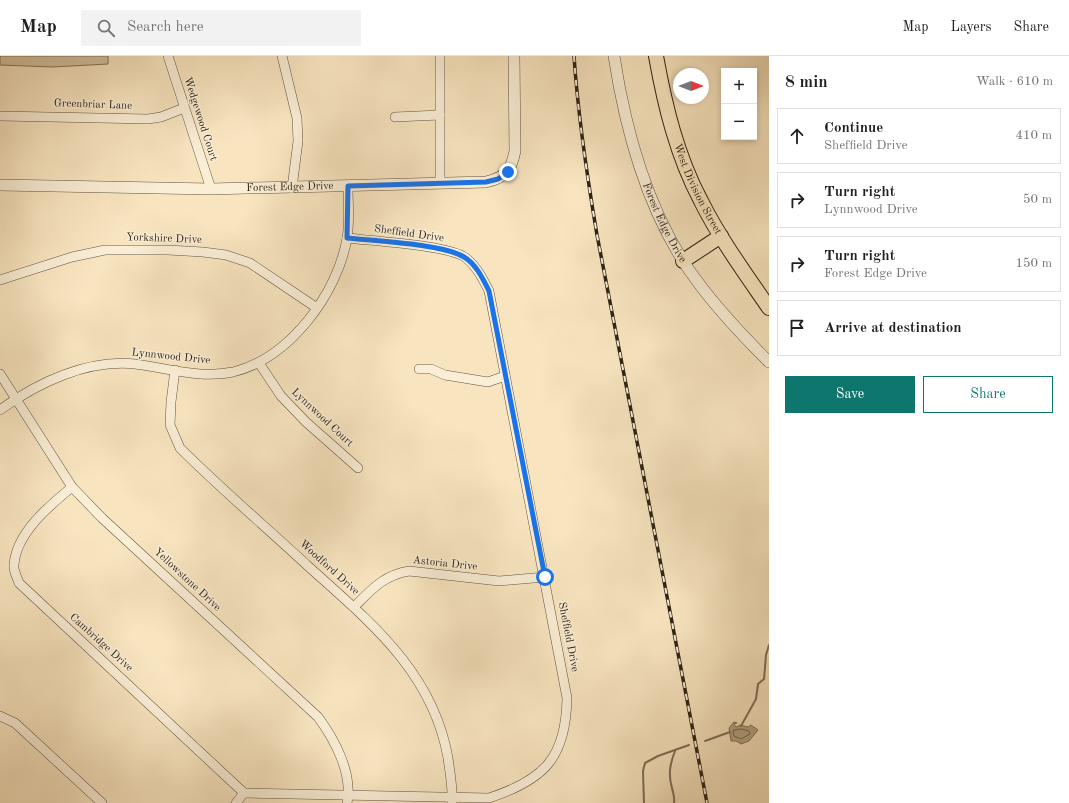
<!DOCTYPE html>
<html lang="en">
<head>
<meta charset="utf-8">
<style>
	:root { --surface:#fff; --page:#f2f2f2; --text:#202124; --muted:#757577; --line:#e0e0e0; --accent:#0f766e }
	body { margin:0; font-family:"Old Standard TT",serif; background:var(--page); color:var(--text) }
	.controls { position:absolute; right:12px; top:12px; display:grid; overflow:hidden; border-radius:0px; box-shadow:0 2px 6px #0003 }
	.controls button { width:36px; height:36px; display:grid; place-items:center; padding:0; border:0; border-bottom:1px solid var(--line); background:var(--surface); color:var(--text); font:20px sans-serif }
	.compass { position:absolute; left:673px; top:12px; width:36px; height:36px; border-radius:50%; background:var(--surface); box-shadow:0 2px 6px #0003; rotate:90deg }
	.stop { position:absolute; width:12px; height:12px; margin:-9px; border:3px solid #1a73e8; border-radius:50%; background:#fff }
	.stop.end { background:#1a73e8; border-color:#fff; box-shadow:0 1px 4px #0008 }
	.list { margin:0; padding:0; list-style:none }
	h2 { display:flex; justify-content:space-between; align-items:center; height:52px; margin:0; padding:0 16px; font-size:17px }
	h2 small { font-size:13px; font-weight:400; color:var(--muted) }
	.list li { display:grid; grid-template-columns:26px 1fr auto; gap:12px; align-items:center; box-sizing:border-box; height:56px; margin:0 8px 8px; padding:0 8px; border:1px solid var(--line); border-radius:0px }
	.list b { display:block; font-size:15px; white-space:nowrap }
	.list p { margin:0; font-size:13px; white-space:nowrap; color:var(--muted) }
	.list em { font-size:13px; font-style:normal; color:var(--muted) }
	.actions { display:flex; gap:8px; padding:12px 16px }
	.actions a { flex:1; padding:9px 0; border:1px solid var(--accent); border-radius:0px; text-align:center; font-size:14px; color:var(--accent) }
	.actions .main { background:var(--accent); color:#fff }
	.icon { flex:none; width:22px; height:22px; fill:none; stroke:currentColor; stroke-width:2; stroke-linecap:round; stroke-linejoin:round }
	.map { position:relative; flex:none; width:769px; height:747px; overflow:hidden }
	header { display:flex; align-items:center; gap:24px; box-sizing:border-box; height:56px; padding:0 20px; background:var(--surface); border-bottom:1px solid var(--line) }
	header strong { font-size:19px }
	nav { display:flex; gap:22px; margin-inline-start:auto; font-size:14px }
	.search { width:280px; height:36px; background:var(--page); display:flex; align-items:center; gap:10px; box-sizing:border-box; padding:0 14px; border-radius:0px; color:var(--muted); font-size:15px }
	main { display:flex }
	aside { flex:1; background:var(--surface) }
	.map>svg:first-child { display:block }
</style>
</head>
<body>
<header>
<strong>Map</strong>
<div class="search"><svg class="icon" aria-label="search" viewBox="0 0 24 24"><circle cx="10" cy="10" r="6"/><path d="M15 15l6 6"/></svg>Search here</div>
<nav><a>Map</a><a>Layers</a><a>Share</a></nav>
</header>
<main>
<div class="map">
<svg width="769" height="747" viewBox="0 0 769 747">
	<rect width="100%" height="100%" fill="#f8e5c0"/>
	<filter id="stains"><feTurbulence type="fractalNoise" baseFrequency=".005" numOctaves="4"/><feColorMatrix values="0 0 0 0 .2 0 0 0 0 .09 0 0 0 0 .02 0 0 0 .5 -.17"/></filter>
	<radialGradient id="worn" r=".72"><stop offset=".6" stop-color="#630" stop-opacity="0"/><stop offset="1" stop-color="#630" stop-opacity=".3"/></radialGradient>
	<!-- green -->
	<polygon fill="#d6c4a3" stroke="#82745c" points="0,0 108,0 108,8 53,11 0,9"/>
	<!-- water -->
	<polygon fill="#b3a386" stroke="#7e7059" points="734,666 737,667 734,668 736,671 740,669 748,671 751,669 758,674 749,685 741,688 736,685 731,685 729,672"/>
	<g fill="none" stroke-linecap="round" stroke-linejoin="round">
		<!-- shore -->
		<polygon stroke="#70634e" stroke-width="1" points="741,673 749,675 750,678 741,683 734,680 733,675"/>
		<!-- stream -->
		<g stroke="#7e7059" stroke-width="2">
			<polyline points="741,670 756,643 758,628 764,623 766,599 769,589"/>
			<polyline points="705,685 730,676"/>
			<polyline points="644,747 643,715 645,707 658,700 689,689"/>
			<path d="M674,747C675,741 673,737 672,732C668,718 670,708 675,695"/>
		</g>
		<defs>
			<g id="minor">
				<polyline points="168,0 211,133"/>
				<polyline points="282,0 297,62 298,85 292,132"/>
				<polyline points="440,0 440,127"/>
				<polyline points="0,60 148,63 161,61 184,52"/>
				<polyline points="395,61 440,59"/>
				<polyline points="0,224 72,201 105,194 168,194 203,196 226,199 250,207 317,252"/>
				<polyline points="259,307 281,340 306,366 358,412"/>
				<polyline points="419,313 431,313 445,319 488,326 505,320"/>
				<path d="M175,314L171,346L170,369L180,392C221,433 266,471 309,511C370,566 433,616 448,702C450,717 453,732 452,747"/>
				<path d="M0,318L72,431L102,462L318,661C335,684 353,718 347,747"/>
				<path d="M0,354C37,327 87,303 135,308C167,312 201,323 233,316C290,302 338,237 347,182C350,165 348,147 348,130"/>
				<path d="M72,431C49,450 16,477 14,509C13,514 17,521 19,527L244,737L236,747"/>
				<path d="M354,551C372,533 384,519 409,515L499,525L545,521"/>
				<polyline points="0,660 15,667 102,747"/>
				<path d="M244,737L489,742C544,724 566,702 567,642L489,235C483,223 477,211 466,202C450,189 371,185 347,182"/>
			</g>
			<g id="tertiary">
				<path id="s1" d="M614,0C626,78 651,166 700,229C721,257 745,282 769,306"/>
				<path id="s2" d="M0,129L211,133L486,126C506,121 511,115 515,95L514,0"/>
			</g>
			<g id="primary">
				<path id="s3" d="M656,0C665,50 677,100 701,145C720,183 745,217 769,252"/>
				<polyline points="683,205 721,180"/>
			</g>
		</defs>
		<!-- minor casing -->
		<use href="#minor" stroke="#605440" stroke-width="10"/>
		<!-- tertiary casing -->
		<use href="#tertiary" stroke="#605440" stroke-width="12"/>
		<!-- primary casing -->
		<use href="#primary" stroke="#2e2315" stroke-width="16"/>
		<!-- minor -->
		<use href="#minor" stroke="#faeed6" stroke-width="9"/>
		<!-- tertiary -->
		<use href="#tertiary" stroke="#faeed6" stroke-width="11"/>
		<!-- primary -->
		<use href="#primary" stroke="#f8e5c0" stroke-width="14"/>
		<defs>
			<path id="rail" d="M574,0C578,60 587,120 597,179L707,747"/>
		</defs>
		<!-- rail casing -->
		<use href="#rail" stroke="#2e2315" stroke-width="3.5"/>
		<!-- rail -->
		<use href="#rail" stroke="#faeed6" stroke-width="2" stroke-dasharray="6" stroke-linecap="butt"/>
	</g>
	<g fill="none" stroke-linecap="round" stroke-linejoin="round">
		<!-- route -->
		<path stroke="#1a73e8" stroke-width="5" d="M508,116L498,123L486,126L348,130L347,182C375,185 443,188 464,201C476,208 483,223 489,235L545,521"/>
	</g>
	<g text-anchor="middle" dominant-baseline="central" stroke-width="3" stroke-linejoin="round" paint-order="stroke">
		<!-- street labels -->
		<g font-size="11" fill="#2e2315" stroke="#faeed6">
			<text transform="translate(93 49) rotate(2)">Greenbriar Lane</text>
			<text transform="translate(200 63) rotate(72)">Wedgewood Court</text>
			<text stroke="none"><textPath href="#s2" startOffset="290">Forest Edge Drive</textPath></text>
			<text stroke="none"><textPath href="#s3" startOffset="140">West Division Street</textPath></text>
			<text stroke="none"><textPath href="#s1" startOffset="175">Forest Edge Drive</textPath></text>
			<text transform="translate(409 178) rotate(8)">Sheffield Drive</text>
			<text transform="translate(164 183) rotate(2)">Yorkshire Drive</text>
			<text transform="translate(171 301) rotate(6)">Lynnwood Drive</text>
			<text transform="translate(322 362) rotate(43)">Lynnwood Court</text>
			<text transform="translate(445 508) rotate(6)">Astoria Drive</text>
			<text transform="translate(329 512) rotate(42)">Woodford Drive</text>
			<text transform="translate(187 524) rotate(43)">Yellowstone Drive</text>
			<text transform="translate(568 581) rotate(79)">Sheffield Drive</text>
			<text transform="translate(101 587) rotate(42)">Cambridge Drive</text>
		</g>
	</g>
	<rect width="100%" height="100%" filter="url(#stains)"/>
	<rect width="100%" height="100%" fill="url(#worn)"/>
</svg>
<div class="controls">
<button>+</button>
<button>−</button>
</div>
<svg class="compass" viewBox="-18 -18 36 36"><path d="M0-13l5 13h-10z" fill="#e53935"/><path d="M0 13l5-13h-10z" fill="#757577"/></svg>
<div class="stop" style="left:545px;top:521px"></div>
<div class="stop end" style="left:508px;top:116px"></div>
</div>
<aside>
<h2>8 min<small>Walk · 610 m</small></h2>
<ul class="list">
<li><svg class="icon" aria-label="ahead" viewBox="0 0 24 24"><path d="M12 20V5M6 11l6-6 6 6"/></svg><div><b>Continue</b><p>Sheffield Drive</p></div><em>410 m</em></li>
<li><svg class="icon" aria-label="right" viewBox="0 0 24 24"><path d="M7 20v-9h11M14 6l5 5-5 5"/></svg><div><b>Turn right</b><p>Lynnwood Drive</p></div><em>50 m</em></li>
<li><svg class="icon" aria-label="right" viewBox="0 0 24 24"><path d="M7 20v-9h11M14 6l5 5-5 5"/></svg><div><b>Turn right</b><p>Forest Edge Drive</p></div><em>150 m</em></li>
<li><svg class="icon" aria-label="arrive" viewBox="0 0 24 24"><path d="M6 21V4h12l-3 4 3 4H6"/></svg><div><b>Arrive at destination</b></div></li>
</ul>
<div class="actions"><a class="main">Save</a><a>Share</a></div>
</aside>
</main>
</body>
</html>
